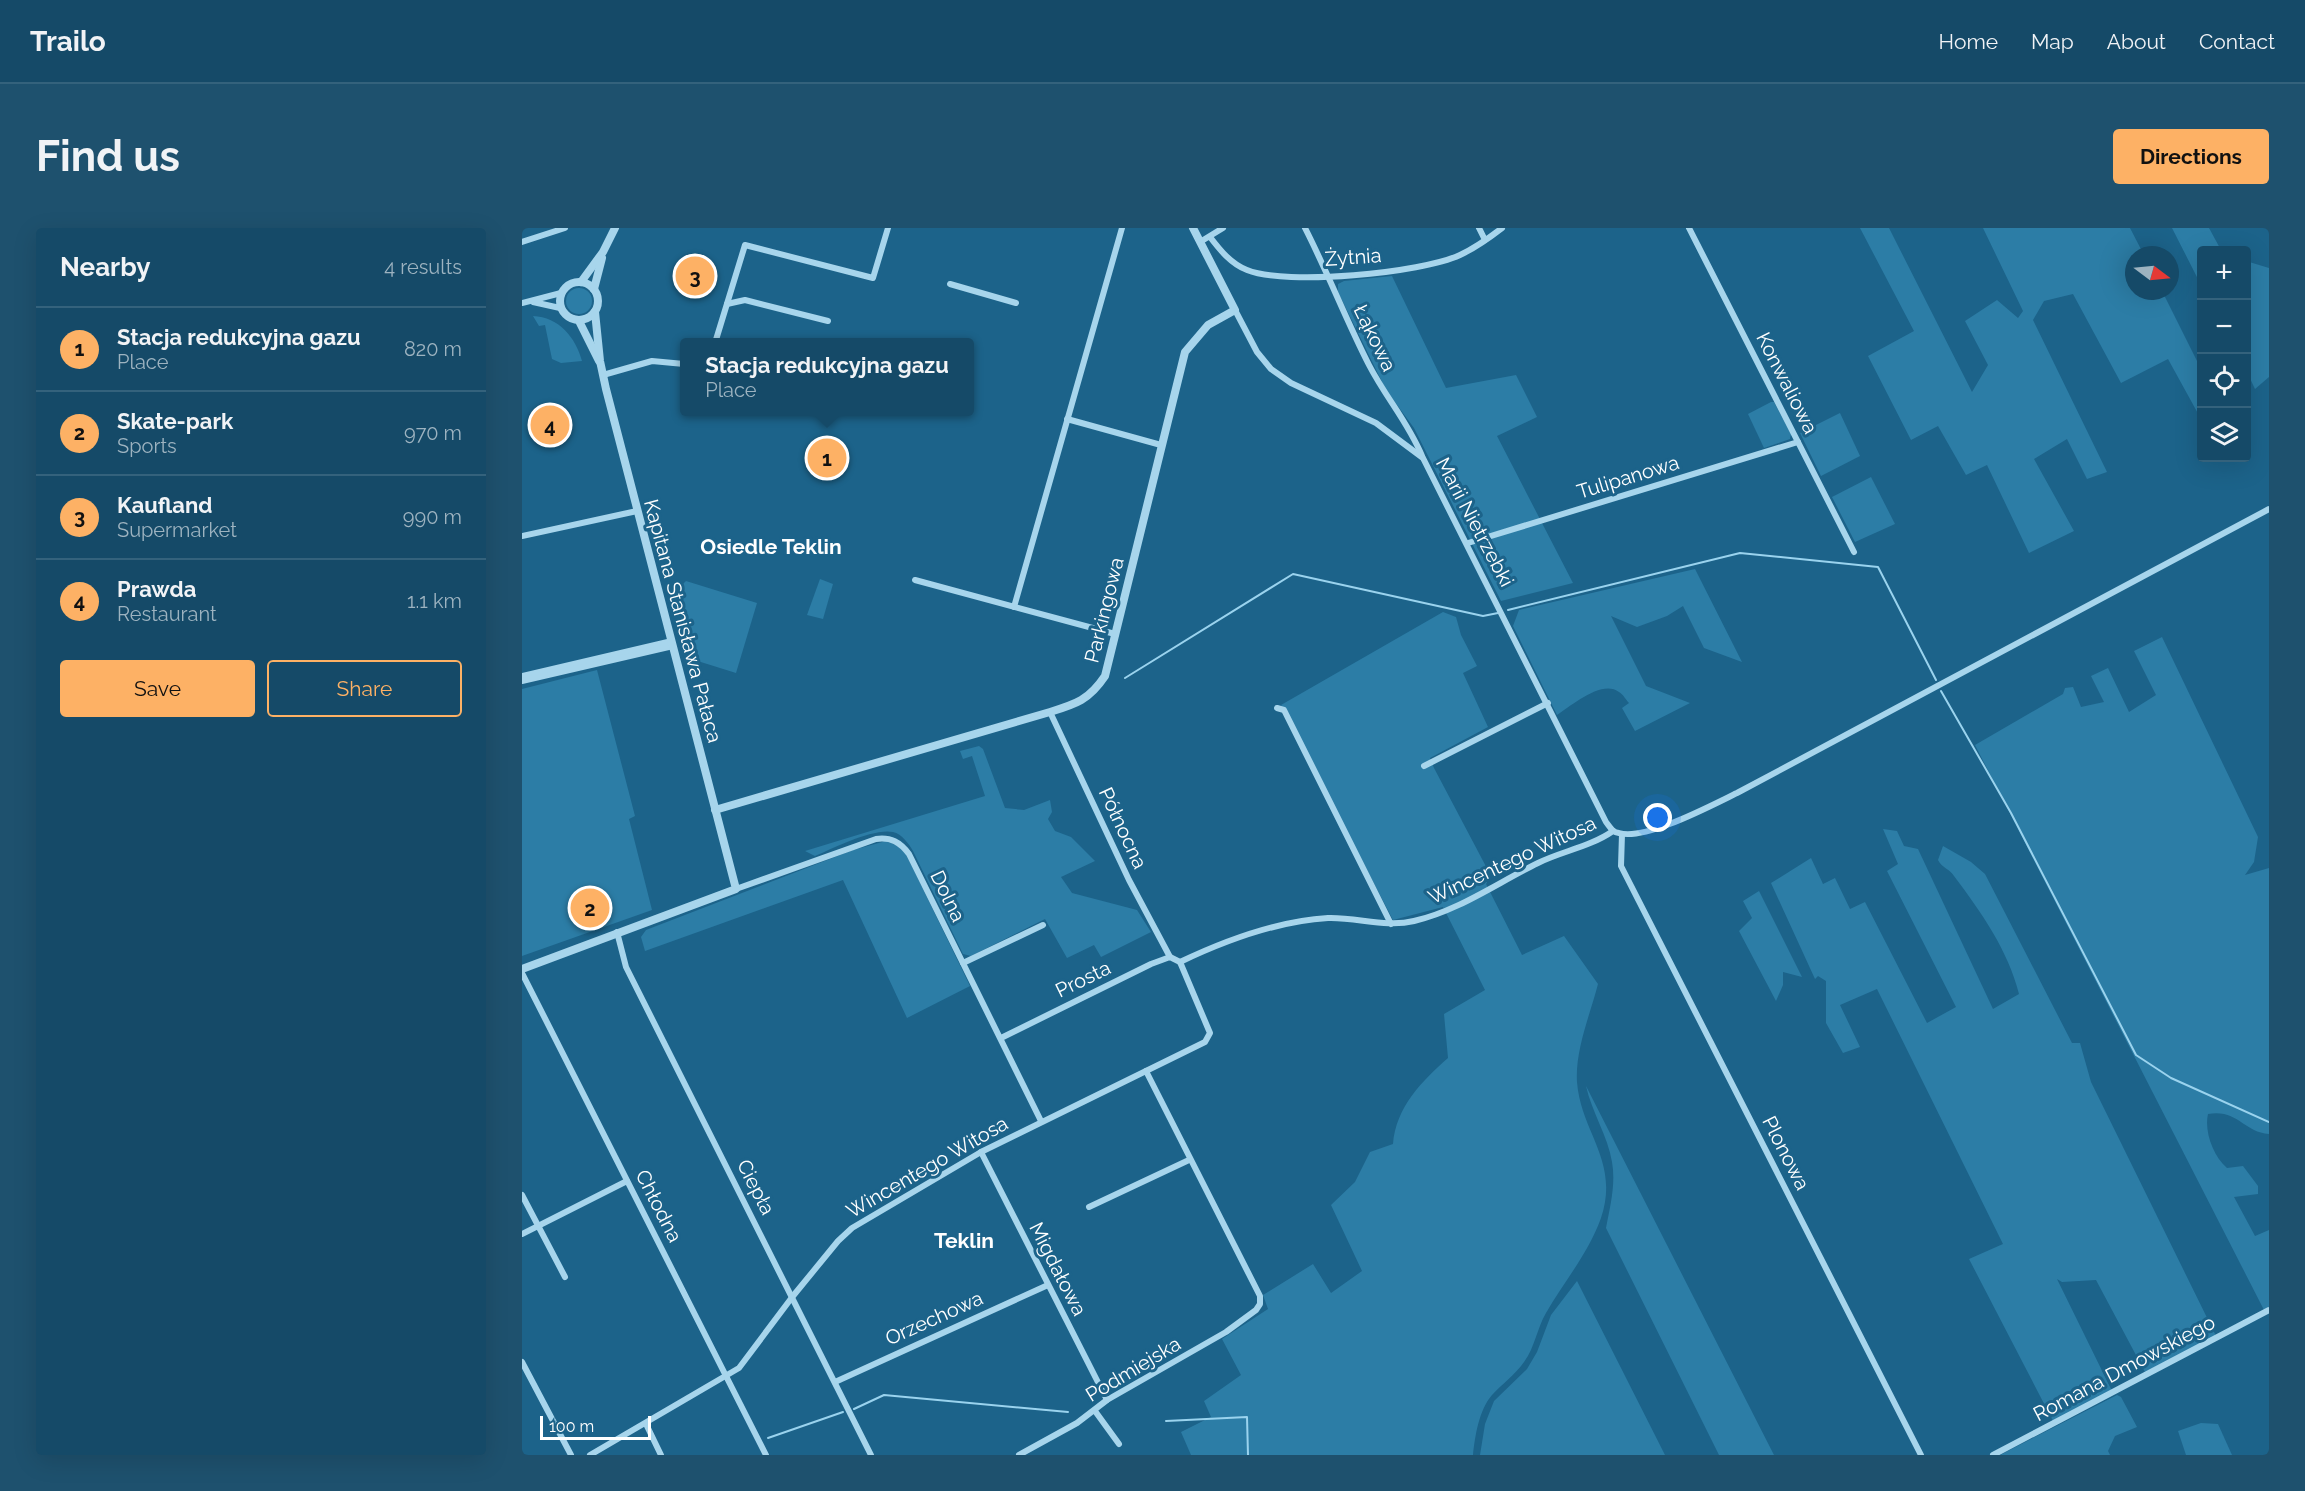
<!DOCTYPE html>
<html lang="en">
<head>
<meta charset="utf-8">
<style>
	:root { --surface:#154a68; --page:#1e516e; --text:#f1f3f6; --muted:#9db3c0; --line:#34627c; --accent:#fdb165 }
	body { margin:0; font-family:Raleway,sans-serif; background:var(--page); color:var(--text) }
	.controls { position:absolute; right:18px; top:18px; display:grid; overflow:hidden; border-radius:6px; box-shadow:0 6px 24px #0002 }
	.controls button { width:54px; height:54px; display:grid; place-items:center; padding:0; border:0; border-bottom:2px solid var(--line); background:var(--surface); color:var(--text); font:30px sans-serif }
	.compass { position:absolute; left:1603px; top:18px; width:54px; height:54px; border-radius:50%; background:var(--surface); box-shadow:0 6px 24px #0002; rotate:106deg }
	.scale { position:absolute; left:18px; bottom:15px; width:111px; box-sizing:border-box; padding-left:6px; border:3px solid #fff; border-top:0; font-size:16px; line-height:21px; white-space:nowrap; color:#fff; -webkit-text-stroke:4px #1c638a; paint-order:stroke }
	.you { position:absolute; left:1136px; top:590px; width:21px; height:21px; margin:-15px; border:4px solid #fff; border-radius:50%; background:#1a73e8; box-shadow:0 0 0 9px #1a73e833 }
	.badge { display:grid; place-items:center; width:39px; height:39px; border-radius:50%; background:var(--accent); color:#111; font-size:20px; font-weight:700 }
	.pin { position:absolute; translate:-50% -50%; border:3px solid #fff; box-shadow:0 2px 6px #0006 }
	.popup { position:absolute; left:158px; top:110px; width:294px; height:78px; box-sizing:border-box; display:grid; place-content:center; border-radius:6px; background:var(--surface); filter:drop-shadow(0 2px 4px #0005); font-size:20px; white-space:nowrap; color:var(--muted) }
	.popup b { font-size:22px; color:var(--text) }
	.popup::after { content:''; position:absolute; left:50%; top:100%; margin-left:-12px; border:12px solid transparent; border-top-color:var(--surface) }
	.list { margin:0; padding:0; list-style:none }
	h2 { display:flex; justify-content:space-between; align-items:center; height:78px; margin:0; padding:0 24px; font-size:26px }
	h2 small { font-size:20px; font-weight:400; color:var(--muted) }
	.list li { display:grid; grid-template-columns:39px 1fr auto; gap:18px; align-items:center; box-sizing:border-box; height:84px; padding:0 24px; border-top:2px solid var(--line) }
	.list b { display:block; font-size:22px; white-space:nowrap }
	.list p { margin:0; font-size:20px; white-space:nowrap; color:var(--muted) }
	.list em { font-size:20px; font-style:normal; color:var(--muted) }
	.actions { display:flex; gap:12px; padding:18px 24px }
	.actions a { flex:1; padding:14px 0; border:2px solid var(--accent); border-radius:6px; text-align:center; font-size:21px; color:var(--accent) }
	.actions .main { background:var(--accent); color:#111 }
	.icon { flex:none; width:33px; height:33px; fill:none; stroke:currentColor; stroke-width:2; stroke-linecap:round; stroke-linejoin:round }
	.map { position:relative; flex:none; width:1747px; height:1227px; overflow:hidden; border-radius:6px }
	header { display:flex; align-items:center; gap:36px; box-sizing:border-box; height:84px; padding:0 30px; background:var(--surface); border-bottom:2px solid var(--line) }
	header strong { font-size:28px }
	nav { display:flex; gap:33px; margin-inline-start:auto; font-size:21px }
	.intro { display:flex; align-items:center; justify-content:space-between; box-sizing:border-box; height:144px; padding:0 36px }
	h1 { margin:0; font-size:42px }
	.button { padding:15px 27px; border-radius:6px; background:var(--accent); color:#111; font-size:21px; font-weight:700 }
	main { display:flex; gap:36px; padding:0 36px }
	aside { flex:1; background:var(--surface); border-radius:6px; box-shadow:0 6px 24px #0002 }
	.map>svg:first-child { display:block }
</style>
</head>
<body>
<header>
<strong>Trailo</strong>
<nav><a>Home</a><a>Map</a><a>About</a><a>Contact</a></nav>
</header>
<div class="intro"><h1>Find us</h1><a class="button">Directions</a></div>
<main>
<aside>
<h2>Nearby<small>4 results</small></h2>
<ul class="list">
<li><span class="badge">1</span><div><b>Stacja redukcyjna gazu</b><p>Place</p></div><em>820 m</em></li>
<li><span class="badge">2</span><div><b>Skate-park</b><p>Sports</p></div><em>970 m</em></li>
<li><span class="badge">3</span><div><b>Kaufland</b><p>Supermarket</p></div><em>990 m</em></li>
<li><span class="badge">4</span><div><b>Prawda</b><p>Restaurant</p></div><em>1.1 km</em></li>
</ul>
<div class="actions"><a class="main">Save</a><a>Share</a></div>
</aside>
<div class="map">
<svg width="1747" height="1227" viewBox="0 0 1747 1227">
	<rect width="100%" height="100%" fill="#1c638a"/>
	<!-- green -->
	<g fill="#2c7da6">
		<polygon points="1338,0 1367,0 1450,164 1466,137 1443,93 1475,72 1496,90 1501,83 1461,0 1608,0 1622,27 1612,27 1612,63 1640,63 1679,141 1679,191 1646,131 1599,155 1551,66 1522,73 1511,92 1585,244 1565,251 1545,211 1512,231 1552,303 1507,325 1465,237 1444,247 1416,198 1389,212 1346,128 1392,103"/>
		<polygon points="1650,0 1687,0 1699,22 1680,22 1679,57"/>
		<polygon points="1724,33 1747,40 1747,149 1733,161 1725,144"/>
		<polygon points="870,48 924,160 994,147 1015,189 975,208 1051,355 979,373 892,200 864,162 816,64 816,56 822,53"/>
		<circle cx="57" cy="73" r="13"/>
		<path d="M11,88C37,89 54,110 60,133L39,135L30,131L23,97L17,98Z"/>
		<polygon points="1249,174 1252,174 1269,206 1268,211 1242,220 1226,186"/>
		<polygon points="1318,185 1338,228 1299,248 1278,205"/>
		<polygon points="1349,249 1373,296 1333,314 1310,269"/>
		<path d="M1173,341L1220,434L1182,420L1161,378L1145,388L1115,399L1089,388L1124,458L1168,475L1113,503L1100,480L1107,475C1104,472 1101,466 1097,464C1080,451 1049,478 1035,487L991,398L997,382Z"/>
		<polygon points="298,351 311,356 301,391 285,387"/>
		<polygon points="164,353 235,375 214,445 166,430 150,367"/>
		<path d="M921,384L934,389L939,407L955,438L941,445L966,499L908,530L912,540L969,648L964,656L1000,727L1042,708L1076,756C1068,787 1053,822 1055,854C1059,905 1098,933 1079,990C1066,1026 1043,1052 1024,1085C1015,1100 1013,1119 1002,1134C993,1147 980,1156 970,1167C957,1182 953,1208 951,1227H669L659,1204L689,1189L682,1173L719,1147L700,1111L746,1081L741,1067L791,1036L809,1065L840,1043L809,977L833,954L848,924L871,916C874,879 900,853 926,830L922,786L963,762L921,679L871,692L759,477Z"/>
		<path d="M1640,409L1736,609L1732,634L1723,647L1747,640V906C1721,904 1716,881 1686,886C1682,903 1691,928 1705,940L1721,938L1736,958V966L1712,969L1733,1008L1747,1002V1079L1742,1082L1453,517L1541,466L1543,460L1551,459L1559,479L1582,474L1569,448L1586,440L1607,484L1634,467L1612,423Z"/>
		<polygon points="75,442 113,588 107,591 130,682 0,728 0,461"/>
		<path d="M457,518L461,521L483,580L502,582L528,572L530,584L526,591L533,603L549,609L573,633L539,649L550,665L615,682L629,704L579,729L572,717L545,730L523,691L449,728L441,726L391,623C387,616 380,606 371,604C351,600 312,620 293,628L283,623L463,568L450,528L441,531L438,523Z"/>
		<path d="M1361,601L1375,603L1382,618L1396,621L1471,781L1497,766C1486,722 1459,684 1432,648C1428,641 1420,640 1416,632L1421,618L1449,634L1463,646L1550,815H1558L1569,854L1694,1108L1623,1144L1574,1052L1540,1054L1535,1051L1590,1163L1531,1193L1447,1031L1481,1016L1355,761L1318,777L1338,819L1321,825L1304,795V753L1296,748L1293,751L1249,655L1289,630L1301,656L1313,650L1328,681L1343,674L1405,795L1434,779L1365,643L1376,636Z"/>
		<polygon points="364,613 376,618 384,626 448,758 385,790 321,652 123,723 119,709 124,702 331,622"/>
		<polygon points="1237,663 1280,749 1261,744 1261,757 1254,773 1217,703 1230,690 1221,673"/>
		<path d="M1064,858L1252,1227H1197L1084,1000C1088,979 1094,956 1090,934C1086,908 1070,885 1064,858Z"/>
		<polygon points="1055,1053 1143,1227 958,1227 963,1196 972,1173 1005,1141 1015,1124 1029,1087"/>
		<polygon points="1595,1167 1599,1169 1615,1199 1593,1208 1586,1223 1588,1227 1478,1227"/>
		<polygon points="1679,1195 1696,1196 1710,1227 1664,1227 1656,1203"/>
	</g>
	<g fill="none" stroke-linecap="round" stroke-linejoin="round">
		<!-- stream -->
		<g stroke="#9ad3ee" stroke-width="2">
			<polyline points="986,382 1218,325 1356,339 1414,452"/>
			<polyline points="603,450 771,346 961,388 976,385"/>
			<polyline points="1419,463 1489,585 1614,827 1649,850 1747,894"/>
			<polyline points="332,1181 362,1167 546,1184"/>
			<polyline points="644,1193 725,1189 726,1227"/>
			<polyline points="246,1210 321,1184"/>
		</g>
		<!-- minor -->
		<g stroke="#a7d5ec" stroke-width="6">
			<path d="M783,0C806,45 824,92 847,137C864,170 886,194 900,228"/>
			<polyline points="957,0 963,12"/>
			<polyline points="1167,0 1332,324"/>
			<path d="M688,9C698,22 709,36 725,42C764,58 899,45 938,27C953,20 967,10 980,0"/>
			<polyline points="0,14 43,0"/>
			<polyline points="678,14 701,0"/>
			<polyline points="428,56 494,75"/>
			<polyline points="11,74 38,80"/>
			<polyline points="0,75 39,65"/>
			<polyline points="205,76 223,72 306,93"/>
			<path d="M713,82L735,124L749,141L769,155L854,195L901,230L1084,594C1088,599 1090,604 1097,605C1123,613 1190,577 1215,565L1747,281"/>
			<polyline points="193,115 223,17 351,50 366,0"/>
			<polyline points="81,147 130,133 162,136"/>
			<polyline points="545,191 639,217"/>
			<polyline points="0,308 115,283"/>
			<polyline points="946,315 1276,214"/>
			<polyline points="393,352 593,406"/>
			<polyline points="492,379 600,0"/>
			<polyline points="0,448 150,413"/>
			<polyline points="0,453 151,418"/>
			<polyline points="755,480 762,482 869,696"/>
			<polyline points="528,484 607,652 648,729"/>
			<polyline points="902,538 1026,475"/>
			<polyline points="1100,606 1099,638 1399,1227"/>
			<path d="M214,661L354,611C369,609 378,614 387,626L519,893"/>
			<polyline points="95,704 104,739 349,1227"/>
			<path d="M658,734C704,712 755,693 806,690C835,689 864,700 892,693C936,683 975,655 1016,635C1040,623 1068,619 1091,603"/>
			<polyline points="441,735 521,697"/>
			<polyline points="0,745 244,1227"/>
			<polyline points="479,810 629,736 648,729 658,734"/>
			<polyline points="459,924 585,1172"/>
			<polyline points="0,967 43,1049"/>
			<polyline points="567,979 667,932"/>
			<polyline points="0,1006 105,953"/>
			<polyline points="0,1134 49,1227"/>
			<polyline points="313,1154 526,1057"/>
			<polyline points="573,1183 597,1216"/>
			<polyline points="124,1196 139,1227"/>
			<polyline points="68,1227 217,1140 271,1068 316,1013 330,1000 459,924 683,814 688,805 658,734"/>
			<polyline points="497,1227 555,1195 585,1172 704,1104 734,1082 738,1076 738,1068 624,843"/>
			<polyline points="1471,1227 1747,1082"/>
		</g>
		<!-- tertiary -->
		<g stroke="#a7d5ec" stroke-width="8">
			<circle cx="57" cy="73" r="19"/>
			<polyline points="59,54 81,24 93,0"/>
			<polyline points="72,61 80,30"/>
			<polyline points="57,93 77,133"/>
			<path d="M193,582L528,484C554,476 567,472 583,448L663,124L686,97L713,82L671,0"/>
			<polyline points="0,741 214,661 84,161 78,133 73,84"/>
		</g>
	</g>
	<g text-anchor="middle" dominant-baseline="central" stroke-width="6" stroke-linejoin="round" paint-order="stroke">
		<!-- street labels -->
		<g font-size="20" fill="#fff" stroke="#1c638a">
			<text transform="translate(831 29) rotate(-4)">Żytnia</text>
			<text transform="translate(853 110) rotate(64)">Łąkowa</text>
			<text transform="translate(1265 155) rotate(63)">Konwaliowa</text>
			<text transform="translate(1106 249) rotate(-17)">Tulipanowa</text>
			<text transform="translate(953 294) rotate(62)">Marii Nietrzebki</text>
			<text transform="translate(582 382) rotate(-76)">Parkingowa</text>
			<text transform="translate(161 393) rotate(75)">Kapitana Stanisława Pałaca</text>
			<text transform="translate(601 600) rotate(65)">Północna</text>
			<text transform="translate(990 632) rotate(-25)">Wincentego Witosa</text>
			<text transform="translate(426 668) rotate(64)">Dolna</text>
			<text transform="translate(561 751) rotate(-26)">Prosta</text>
			<text transform="translate(1264 925) rotate(63)">Plonowa</text>
			<text transform="translate(405 939) rotate(-30)">Wincentego Witosa</text>
			<text transform="translate(234 959) rotate(63)">Ciepła</text>
			<text transform="translate(137 978) rotate(63)">Chłodna</text>
			<text transform="translate(536 1041) rotate(63)">Migdałowa</text>
			<text transform="translate(412 1090) rotate(-24)">Orzechowa</text>
			<text transform="translate(1602 1140) rotate(-28)">Romana Dmowskiego</text>
			<text transform="translate(611 1141) rotate(-31)">Podmiejska</text>
		</g>
		<!-- neighbourhood labels -->
		<g font-size="21" font-weight="bold" fill="#fff" stroke="#1c638a">
			<text x="249" y="318">Osiedle Teklin</text>
			<text x="442" y="1012">Teklin</text>
		</g>
	</g>
</svg>
<div class="controls">
<button>+</button>
<button>−</button>
<button><svg class="icon" aria-label="locate" viewBox="0 0 24 24"><circle cx="12" cy="12" r="6"/><path d="M12 2v4M12 18v4M2 12h4M18 12h4"/></svg></button>
<button><svg class="icon" aria-label="layers" viewBox="0 0 24 24"><path d="M12 4l9 5-9 5-9-5zM3 14l9 5 9-5"/></svg></button>
</div>
<svg class="compass" viewBox="-18 -18 36 36"><path d="M0-13l5 13h-10z" fill="#e53935"/><path d="M0 13l5-13h-10z" fill="#9db3c0"/></svg>
<div class="scale">100 m</div>
<div class="you"></div>
<div class="pin badge" style="left:305px;top:230px">1</div>
<div class="popup"><b>Stacja redukcyjna gazu</b>Place</div>
<div class="pin badge" style="left:68px;top:680px">2</div>
<div class="pin badge" style="left:173px;top:48px">3</div>
<div class="pin badge" style="left:28px;top:197px">4</div>
</div>
</main>
</body>
</html>
